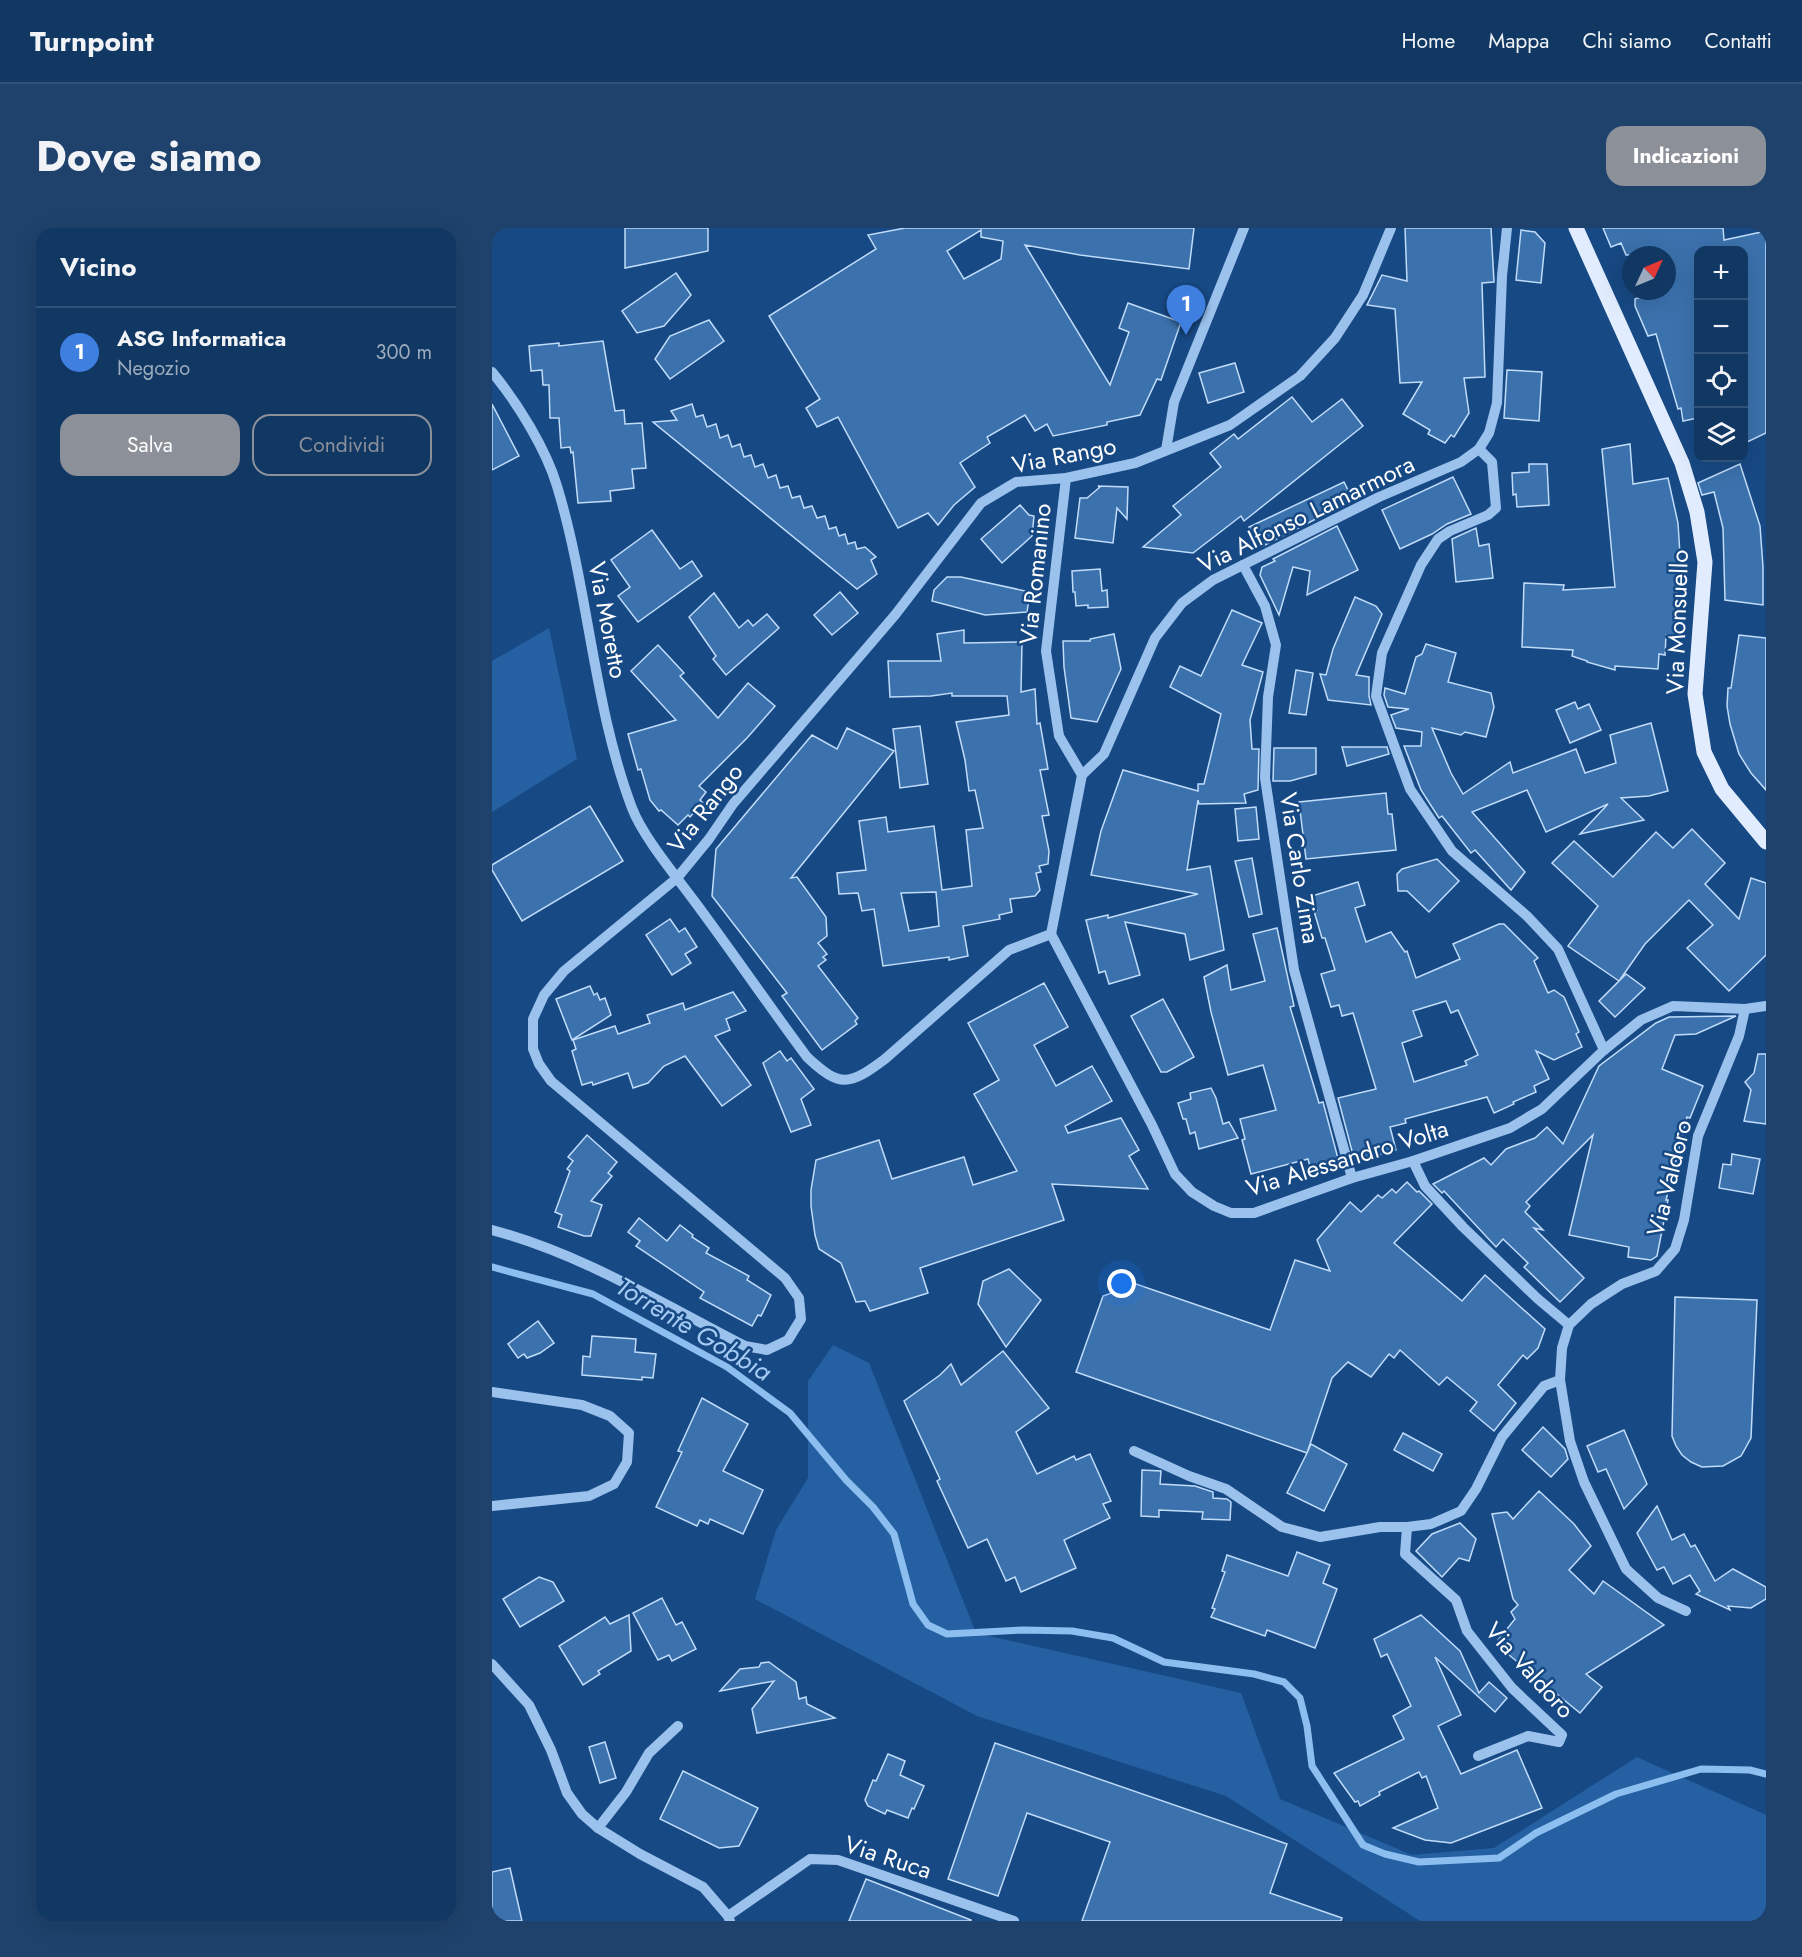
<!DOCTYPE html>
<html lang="it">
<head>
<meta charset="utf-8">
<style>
	:root { --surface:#113763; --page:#1e426c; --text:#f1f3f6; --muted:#9cacbe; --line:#305178; --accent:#8c9099 }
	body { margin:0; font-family:Jost,sans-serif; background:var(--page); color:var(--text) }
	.controls { position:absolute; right:18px; top:18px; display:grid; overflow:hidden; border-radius:12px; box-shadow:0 6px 24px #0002 }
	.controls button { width:54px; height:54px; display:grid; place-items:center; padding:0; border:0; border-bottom:2px solid var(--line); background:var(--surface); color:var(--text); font:30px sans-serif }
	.compass { position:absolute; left:1130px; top:18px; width:54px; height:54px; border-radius:50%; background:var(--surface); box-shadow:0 6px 24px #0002; rotate:46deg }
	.you { position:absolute; left:630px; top:1056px; width:21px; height:21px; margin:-15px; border:4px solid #fff; border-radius:50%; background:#1a73e8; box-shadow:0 0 0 9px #1a73e833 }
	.badge { display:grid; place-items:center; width:39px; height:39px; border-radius:50%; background:var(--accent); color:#fff; font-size:20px; font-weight:700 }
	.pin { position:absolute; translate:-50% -50px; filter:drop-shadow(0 2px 3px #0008) }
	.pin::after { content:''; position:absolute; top:32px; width:21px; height:18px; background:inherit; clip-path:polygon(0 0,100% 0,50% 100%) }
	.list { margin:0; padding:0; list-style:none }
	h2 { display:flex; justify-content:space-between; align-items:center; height:78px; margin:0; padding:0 24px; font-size:26px }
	h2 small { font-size:20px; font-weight:400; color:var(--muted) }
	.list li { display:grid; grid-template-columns:39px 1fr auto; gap:18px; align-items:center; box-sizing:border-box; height:90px; padding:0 24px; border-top:2px solid var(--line) }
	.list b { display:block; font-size:22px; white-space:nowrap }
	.list p { margin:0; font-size:20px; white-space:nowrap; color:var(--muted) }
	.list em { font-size:20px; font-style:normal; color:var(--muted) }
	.actions { display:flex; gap:12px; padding:18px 24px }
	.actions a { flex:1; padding:14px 0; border:2px solid var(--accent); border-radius:18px; text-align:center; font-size:21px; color:var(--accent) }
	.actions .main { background:var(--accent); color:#fff }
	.icon { flex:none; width:33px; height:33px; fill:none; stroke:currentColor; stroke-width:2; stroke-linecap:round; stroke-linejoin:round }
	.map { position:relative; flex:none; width:1274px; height:1693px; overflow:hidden; border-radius:18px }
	header { display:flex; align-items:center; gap:36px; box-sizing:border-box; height:84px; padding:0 30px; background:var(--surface); border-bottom:2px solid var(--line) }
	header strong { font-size:28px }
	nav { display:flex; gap:33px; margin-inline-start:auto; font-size:21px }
	.intro { display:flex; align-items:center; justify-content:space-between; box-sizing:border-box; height:144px; padding:0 36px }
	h1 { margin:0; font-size:42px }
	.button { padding:15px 27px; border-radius:18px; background:var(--accent); color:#fff; font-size:21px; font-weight:700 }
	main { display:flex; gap:36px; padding:0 36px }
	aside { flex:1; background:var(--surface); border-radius:18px; box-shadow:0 6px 24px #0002 }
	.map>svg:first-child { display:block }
</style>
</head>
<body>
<header>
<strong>Turnpoint</strong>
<nav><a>Home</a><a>Mappa</a><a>Chi siamo</a><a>Contatti</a></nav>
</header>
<div class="intro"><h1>Dove siamo</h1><a class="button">Indicazioni</a></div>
<main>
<aside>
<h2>Vicino<small></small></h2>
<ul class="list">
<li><span class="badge" style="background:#3f7fe0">1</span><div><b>ASG Informatica</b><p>Negozio</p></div><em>300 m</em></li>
</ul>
<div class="actions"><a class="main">Salva</a><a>Condividi</a></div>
</aside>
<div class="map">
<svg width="1274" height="1693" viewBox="0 0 1274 1693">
	<rect width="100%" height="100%" fill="#174984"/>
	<!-- green -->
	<g fill="#2561a2">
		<polygon points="57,400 85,531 0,584 0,433"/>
		<polygon points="341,1117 377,1135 484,1405 749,1465 788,1571 920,1627 1002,1620 1145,1529 1274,1587 1274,1693 928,1693 734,1568 485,1488 263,1371 284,1302 316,1250 316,1153"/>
	</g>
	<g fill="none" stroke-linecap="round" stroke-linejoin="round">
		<!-- stream -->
		<polyline stroke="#8dbef0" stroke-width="7" points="0,1039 101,1066 235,1139 298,1185 354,1252 381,1279 402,1306 421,1376 436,1397 455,1406 531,1402 580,1403 621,1410 672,1434 762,1446 792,1454 808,1470 815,1498 820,1538 871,1617 893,1626 927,1634 1007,1630 1044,1605 1124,1566 1209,1541 1258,1542 1274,1546"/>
	</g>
	<!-- building -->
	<g fill="#3b71ac" stroke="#c0dcfa" stroke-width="1.5" fill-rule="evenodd">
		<polygon points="133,0 216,0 216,23 133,40"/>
		<path d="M413,0H702L697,41L588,27L533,17L618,157L637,104L627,100L636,75L689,94L669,152L665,151L648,187L615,194V197L561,208L555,196L543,203L533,187L495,209L498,215L468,235L483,259L462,277L446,297L436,285L406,300L346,189L325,199L314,180L328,171L277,88L384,21L376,7ZM489,2V9L511,13L509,31L472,51L455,23Z"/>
		<polygon points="913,0 999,0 1002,54 990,55 993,149 972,150 977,185 962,209 959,207 953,215 936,206 938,202 911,186 930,154 908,155 903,81 875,77 890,47 915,53"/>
		<polygon points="1111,0 1231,0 1232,12 1274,3 1274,205 1251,216 1251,22 1206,22 1206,190 1191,193 1189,180 1186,181 1164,106 1156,108 1143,78 1143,71 1166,63 1175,63 1175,27 1134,27 1129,15 1119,19"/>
		<polygon points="1029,2 1043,4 1053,15 1049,55 1024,52"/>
		<polygon points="184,45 199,67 172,98 145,105 130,83"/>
		<polygon points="217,92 232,113 178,151 163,131 178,108"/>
		<polygon points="111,113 123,183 132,182 133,196 150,195 154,240 140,241 142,260 118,263 119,273 86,275 81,224 79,225 78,219 69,220 67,190 58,190 57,157 51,157 50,142 39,143 37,118 67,115 67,118"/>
		<polygon points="743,135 752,164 716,175 707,145"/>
		<polygon points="1015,142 1050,144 1047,193 1012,190"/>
		<polygon points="800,169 820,194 850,171 871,198 752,293 749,288 701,325 651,319 689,287 681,278 729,239 718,225 742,206 746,211"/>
		<polygon points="0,176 27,228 0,242"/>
		<polygon points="200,176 204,189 211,187 215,199 224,196 228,210 236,207 240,219 248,216 252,229 259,227 263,239 271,236 276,250 284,247 288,260 296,258 300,270 308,268 312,280 320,278 325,290 333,288 337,301 344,299 347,308 353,306 356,316 363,314 365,321 373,319 384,329 379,332 385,346 365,361 161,194 185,192 179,183"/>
		<polygon points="1138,216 1141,256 1176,250 1186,295 1190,358 1185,357 1182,408 1174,407 1173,427 1167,426 1166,441 1123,438 1123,442 1095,434 1095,433 1080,428 1081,422 1030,419 1032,355 1072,357 1071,362 1123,359 1110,221"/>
		<polygon points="1037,236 1055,236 1057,277 1025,279 1024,266 1021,267 1020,245 1037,244"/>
		<polygon points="1248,236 1268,298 1271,339 1271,377 1233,372 1231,300 1222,264 1210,267 1206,255"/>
		<polygon points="961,249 979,286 955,296 940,306 908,321 890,282"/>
		<polygon points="852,254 861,272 771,318 757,299"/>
		<polygon points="606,258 636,259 635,291 625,280 621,315 583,310 588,270 595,270 608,259"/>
		<polygon points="528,277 537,287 542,288 540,308 510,335 489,311"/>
		<polygon points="845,298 866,342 815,367 818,343 801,339 787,387 768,347 770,339 783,333 781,331"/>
		<polygon points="984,300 987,318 997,316 1001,350 964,354 960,311"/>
		<polygon points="160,302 188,341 200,333 210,348 146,394 126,368 138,359 119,332"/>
		<polygon points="608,341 610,363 615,362 616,379 596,380 596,377 584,378 583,364 581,364 580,343"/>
		<polygon points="455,349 469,349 538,364 535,384 493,387 440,373 442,362"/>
		<polygon points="348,364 366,385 340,407 322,387"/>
		<polygon points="222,365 247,400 256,392 261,398 275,386 287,400 234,447 221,431 224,428 197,389"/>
		<polygon points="863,369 884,378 890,386 864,447 877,449 877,468 879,477 836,472 828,446 834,447 841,421"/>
		<polygon points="740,382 770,395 750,437 771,444 758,492 760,521 767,521 766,562 752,566 754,575 707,576 706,572 695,642 718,638 732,722 698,732 693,706 633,694 648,747 617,756 613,743 607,745 594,692 616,687 616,690 706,666 599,647 609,603 631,542 706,563 706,556 712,556 729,486 678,459 688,438 709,448"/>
		<path d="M472,402V415L530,414L529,464L543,461L545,496L548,495L556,541L548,542L557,587L550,588L557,623L556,636L547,638L549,644L544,645L548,662L543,668L518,671L520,684L507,687L508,691L471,698L476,728L457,732V729L391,738L382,681L370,683L366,665L347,666L345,645L374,642L367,593L394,589L396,604L442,598L450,662L480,658L474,602L491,600L483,562L477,563L473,532L464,494L517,487L515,468H460V465L439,468L398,469L396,433H449L445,406ZM444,664L447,698L417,703L409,665Z"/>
		<polygon points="622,406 629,441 605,494 579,490 572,439 571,413 598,413 598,411"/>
		<polygon points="1247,407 1274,410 1274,562 1259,545 1247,526 1238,496 1235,478 1236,460 1239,460"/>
		<polygon points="934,416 964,425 956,454 999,465 1002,479 994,509 973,504 969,507 940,500 959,545 971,566 1018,534 1021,545 1084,521 1093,545 1124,535 1118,507 1159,495 1176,563 1157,568 1129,570 1152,592 1088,606 1116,576 1054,604 1035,562 980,584 1033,644 1019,662 983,622 979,625 950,588 947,590 929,562 912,518 929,518 930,504 904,500 899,487 917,481 896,479 892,467 893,460 913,466 924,429 930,426"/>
		<polygon points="166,417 192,445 188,448 226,490 256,455 283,478 255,510 207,558 214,564 208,572 211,575 198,589 196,587 186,597 169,582 167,583 158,572 149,541 146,542 136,506 184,492 139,443"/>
		<polygon points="804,442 821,445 814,487 797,485"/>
		<polygon points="1083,474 1086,481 1097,476 1109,502 1078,515 1064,482"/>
		<polygon points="428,498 436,556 408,560 401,501"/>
		<polygon points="355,500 402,523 299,650 305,649 334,689 335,708 326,715 335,726 331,729 334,732 326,738 366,790 363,793 365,796 330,822 290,768 295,765 220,668 224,621 320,507 345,521"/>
		<polygon points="850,519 895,519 897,526 855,538"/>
		<polygon points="782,520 824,520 824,546 798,553 781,553"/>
		<polygon points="894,565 896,586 900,586 904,622 814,631 807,574"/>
		<polygon points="98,578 131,633 30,693 0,642 0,637"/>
		<polygon points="764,579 767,611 746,613 743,581"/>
		<polygon points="1200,601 1233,635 1213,656 1247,691 1259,650 1274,655 1274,727 1237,763 1195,720 1221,697 1197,672 1153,716 1127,753 1134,746 1153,760 1123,789 1107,773 1127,753 1076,718 1106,678 1060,635 1082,613 1121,649 1164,604 1181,620"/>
		<polygon points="760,630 770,686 757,689 743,633"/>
		<polygon points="945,631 967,653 937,684 915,663 906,663 905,646 910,641"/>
		<path d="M866,654L873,677L863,680L874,714L899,704L913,724L915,723L924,750L968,731L961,716L1007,696H1012L1046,730L1042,733L1056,765L1062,762L1072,769L1087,804L1084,806L1090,819L1062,832L1044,823L1057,851L1042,858L1044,864L1021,874L1022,876L1002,885L995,869L913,891L914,895L898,899L904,922L873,931L861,927L846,870L884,861L861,785L850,788L847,777L839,779L829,746L843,742L833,710H830L822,683L825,682L820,668ZM954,773L959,785L966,782L986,827L973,833L975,837L922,854L910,815L930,808L921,783Z"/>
		<polygon points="178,691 187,704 193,700 205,719 193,726 199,735 180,747 154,707"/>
		<polygon points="785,700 802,778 798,779 827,875 831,874 848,938 820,946 816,931 759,946 750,912 753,911 748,891 784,882 771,837 736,847 719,784 712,749 735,737 739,762 773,753 761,706"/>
		<polygon points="552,755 576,799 542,817 564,858 600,838 620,873 573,898 576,905 629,890 647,922 637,928 656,961 560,956 572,992 428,1040 436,1065 378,1083 373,1073 364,1074 349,1035 327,1021 323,1007 319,978 319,962 324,932 387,912 400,951 472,929 481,957 525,943 482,866 507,852 476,795"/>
		<polygon points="98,758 102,767 105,765 108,772 113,770 119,787 80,812 64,771"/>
		<polygon points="241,764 254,783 234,791 238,802 223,808 259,857 230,878 193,828 172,838 156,855 141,860 136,845 101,857 100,854 90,857 80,823 84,821 81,812 123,798 126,806 158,795 155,787 191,775 193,782"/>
		<polygon points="671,771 702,829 675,844 669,844 639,788"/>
		<polygon points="1244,788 1204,806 1183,807 1170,841 1211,858 1198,890 1195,889 1174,972 1176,972 1165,1028 1159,1032 1136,1029 1137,1019 1077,1007 1101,907 1034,974 1038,978 1033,984 1051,1002 1042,1000 1092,1050 1068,1074 1032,1039 1036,1035 1011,1011 1004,1019 952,963 950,965 941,956 992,930 999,937 1014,921 1043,910 1055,899 1071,916 1107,838 1164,795 1177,789"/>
		<polygon points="288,823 295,833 299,830 322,861 309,871 319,897 299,904 271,835"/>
		<polygon points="1266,826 1274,826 1274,896 1252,893 1259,862 1253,854 1262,845"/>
		<polygon points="719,860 724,870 731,896 737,894 746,910 707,921 703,904 698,906 694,891 691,891 686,875 699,871 698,865"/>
		<polygon points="95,907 125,934 116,945 120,948 99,973 110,977 99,1008 92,1008 66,999 70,987 63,984 78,943 75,941 81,933 76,929"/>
		<polygon points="1240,926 1268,931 1261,966 1227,960 1231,936 1239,937"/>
		<polygon points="915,954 925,964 927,963 940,976 902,1015 970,1073 993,1047 1053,1101 1046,1120 1035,1131 1031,1127 1006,1157 1024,1175 1002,1203 978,1183 985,1174 955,1149 947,1157 908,1122 902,1130 897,1126 879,1149 856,1134 840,1150 815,1225 819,1216 855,1236 832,1283 795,1265 815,1225 584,1144 611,1068 644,1056 778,1102 803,1032 838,1043 825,1012 858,974 869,984 886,967 890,970 900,961 904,965"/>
		<polygon points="147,990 175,1013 188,997 201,1007 200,1009 217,1020 214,1025 257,1048 255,1052 279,1067 269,1088 266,1087 260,1098 208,1070 212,1064 144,1018 148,1013 136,1004"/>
		<polygon points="517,1041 549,1072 514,1119 486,1076 491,1053"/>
		<polygon points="1183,1069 1265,1072 1259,1210 1249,1228 1231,1238 1210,1239 1199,1234 1190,1227 1184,1218 1180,1208"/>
		<polygon points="46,1093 62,1115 48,1125 35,1130 32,1126 26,1130 16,1116"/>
		<polygon points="100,1108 144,1111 143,1124 164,1126 161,1150 150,1149 150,1152 90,1147 91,1128 98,1129"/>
		<polygon points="511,1123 557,1180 524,1204 545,1246 582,1228 584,1232 598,1226 619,1273 611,1276 618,1290 572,1312 584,1340 529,1364 523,1349 514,1353 495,1311 476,1320 445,1253 448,1251 412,1173 448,1147 459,1136 469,1157"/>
		<polygon points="210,1170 256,1196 231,1243 271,1262 251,1306 218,1291 216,1296 208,1292 205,1298 164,1279 190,1224 186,1223"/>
		<polygon points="1051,1199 1073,1221 1076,1231 1059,1249 1030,1222"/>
		<polygon points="1132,1202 1155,1256 1132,1281 1114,1241 1106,1244 1095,1218"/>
		<polygon points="911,1205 950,1226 941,1243 902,1222"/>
		<polygon points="650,1242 669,1243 668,1256 703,1258 721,1264 721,1270 735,1271 739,1274 738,1292 710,1291 711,1284 667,1282 667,1289 649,1288"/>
		<polygon points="1047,1263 1082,1296 1099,1318 1077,1342 1102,1366 1111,1353 1172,1397 1094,1446 1110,1459 1088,1485 1006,1418 1006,1412 1023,1391 1019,1384 1026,1377 1021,1371 1000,1286 1015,1284 1021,1291"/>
		<polygon points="1165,1278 1180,1312 1192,1306 1199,1319 1203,1317 1223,1353 1241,1341 1274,1359 1274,1371 1259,1380 1236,1378 1238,1382 1204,1366 1208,1363 1198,1347 1181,1356 1172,1339 1165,1342 1145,1305"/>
		<polygon points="968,1295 984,1311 977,1333 967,1330 950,1349 924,1323 940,1306"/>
		<polygon points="805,1324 838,1337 831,1355 845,1361 823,1420 775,1402 773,1408 719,1389 723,1381 720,1380 733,1344 730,1343 735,1327 796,1348"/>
		<polygon points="47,1349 61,1354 72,1373 28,1399 11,1371"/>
		<polygon points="170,1370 184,1397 190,1394 204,1421 180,1433 177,1427 166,1432 141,1385"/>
		<polygon points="137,1387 139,1423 106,1443 108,1446 91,1457 67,1418 113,1389 118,1396"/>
		<polygon points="929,1387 968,1423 987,1465 997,1454 1015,1470 1003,1484 943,1429 969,1487 946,1498 969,1546 1025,1522 1050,1580 959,1615 933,1612 901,1600 946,1580 934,1548 930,1550 927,1544 887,1564 888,1567 868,1578 866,1573 863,1574 842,1545 912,1511 901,1488 919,1478 895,1426 889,1429 882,1411"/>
		<polygon points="277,1434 304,1454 307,1471 314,1469 315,1476 343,1490 265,1505 260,1481 282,1453 228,1463 248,1441 267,1439 269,1435"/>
		<polygon points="113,1514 124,1550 108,1555 97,1519"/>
		<polygon points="503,1515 795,1616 778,1665 850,1690 849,1693 590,1693 618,1614 535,1585 506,1668 456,1651"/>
		<polygon points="396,1526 413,1533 408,1547 432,1558 422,1581 420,1580 416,1590 395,1582 393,1586 376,1578 373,1572 381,1552 384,1553"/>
		<polygon points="191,1543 266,1580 247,1618 227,1620 168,1591"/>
		<polygon points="18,1640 30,1693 0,1693 0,1644"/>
		<polygon points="374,1651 479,1692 479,1693 357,1693"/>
	</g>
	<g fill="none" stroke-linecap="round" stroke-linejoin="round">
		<!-- minor -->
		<g stroke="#9bc2ed" stroke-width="10">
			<path d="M0,144C25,174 54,221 65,258C97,363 101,477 140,580C151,609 184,648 203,674C241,725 277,778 315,829C348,860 357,858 393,831L517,722L559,706L590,547L612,526L663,410L690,375L721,352L887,269L969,234L987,221L997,205L1005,175L1010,48L1015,0"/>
			<polyline points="987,221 1000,234 1004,280 996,287 958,303 946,311 929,337 890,425 884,468 918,561 960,623 1035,688 1066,721 1112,822"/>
			<polyline points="674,222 682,174 752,0"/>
			<polyline points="574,250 554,423 567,508 590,547"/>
			<polyline points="751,337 773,378 784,417 776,469 773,550 802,742 860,950"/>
			<polyline points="559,706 660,897 683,946 700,964 722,978 739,985 762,985 860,950 921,933 1018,900 1050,881 1112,822 1149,792 1181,778 1253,781 1274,778"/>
			<polyline points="921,933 933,958 971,999 1046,1071 1077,1097"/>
			<path d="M0,1002C90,1026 171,1076 253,1118L275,1122L296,1112L309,1091L307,1070L293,1050L59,853L47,836L41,821V791L52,767L72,743L185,650L217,611L241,576L403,387L489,275L524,254L574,250L643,235L738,197L808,148L843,110L871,67L899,0"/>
			<polyline points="1068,1152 1078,1213 1092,1254 1134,1341 1166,1370 1194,1383"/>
			<polyline points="0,1164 90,1177 118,1188 137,1205 135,1234 122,1256 97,1268 0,1278"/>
			<polyline points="642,1223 697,1248 734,1261 790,1299 828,1309 888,1299 915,1299 939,1296 969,1283 984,1261 1010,1209 1052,1158 1068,1152 1070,1120 1077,1097 1099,1076 1130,1056 1164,1043 1183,1021 1192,992 1206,908 1247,808 1253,781"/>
			<polyline points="915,1299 913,1326 964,1372 975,1403 1020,1460 1070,1507 1067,1514 1036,1508 986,1528"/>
			<polyline points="0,1436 37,1477 59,1522 75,1565 90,1586 106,1600 148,1626 211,1659 236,1688 238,1693"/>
			<polyline points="106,1600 134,1564 157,1525 186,1498"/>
			<polyline points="236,1688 318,1631 346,1632 522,1693"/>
		</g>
		<!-- major -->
		<polyline stroke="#e1edff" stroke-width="15" points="1084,0 1190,235 1205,284 1213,334 1203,466 1212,524 1230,561 1274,614"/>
	</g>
	<g text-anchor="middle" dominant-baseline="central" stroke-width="5" stroke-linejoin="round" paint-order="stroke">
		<!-- street labels -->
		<g font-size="24" fill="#fff" stroke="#174984">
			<text transform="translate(572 227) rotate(-11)">Via Rango</text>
			<text transform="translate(814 286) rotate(-26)">Via Alfonso Lamarmora</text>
			<text transform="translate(543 346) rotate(-84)">Via Romanino</text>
			<text transform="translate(116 392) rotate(79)">Via Moretto</text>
			<text transform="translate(1185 394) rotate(-88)">Via Monsuello</text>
			<text transform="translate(213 580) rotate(-52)">Via Rango</text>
			<text transform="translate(808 640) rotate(81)">Via Carlo Zima</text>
			<text transform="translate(855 930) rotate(-17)">Via Alessandro Volta</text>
			<text transform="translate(1177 950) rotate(-76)">Via Valdoro</text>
			<text transform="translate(1038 1442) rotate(48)">Via Valdoro</text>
			<text transform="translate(396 1629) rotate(18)">Via Ruca</text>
		</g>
		<!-- water labels -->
		<g font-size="26" font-style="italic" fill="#a6ccf5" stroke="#174984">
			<text transform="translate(202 1101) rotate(31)">Torrente Gobbia</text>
		</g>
	</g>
</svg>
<div class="controls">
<button>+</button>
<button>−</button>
<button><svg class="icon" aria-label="locate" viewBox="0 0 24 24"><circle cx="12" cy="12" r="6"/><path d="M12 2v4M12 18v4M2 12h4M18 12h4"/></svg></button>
<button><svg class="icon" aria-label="layers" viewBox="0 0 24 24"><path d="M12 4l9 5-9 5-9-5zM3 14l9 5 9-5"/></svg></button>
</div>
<svg class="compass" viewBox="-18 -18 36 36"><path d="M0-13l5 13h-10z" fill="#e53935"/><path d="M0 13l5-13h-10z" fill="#9cacbe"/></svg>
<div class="you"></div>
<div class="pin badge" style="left:694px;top:107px;background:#3f7fe0">1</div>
</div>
</main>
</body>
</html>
